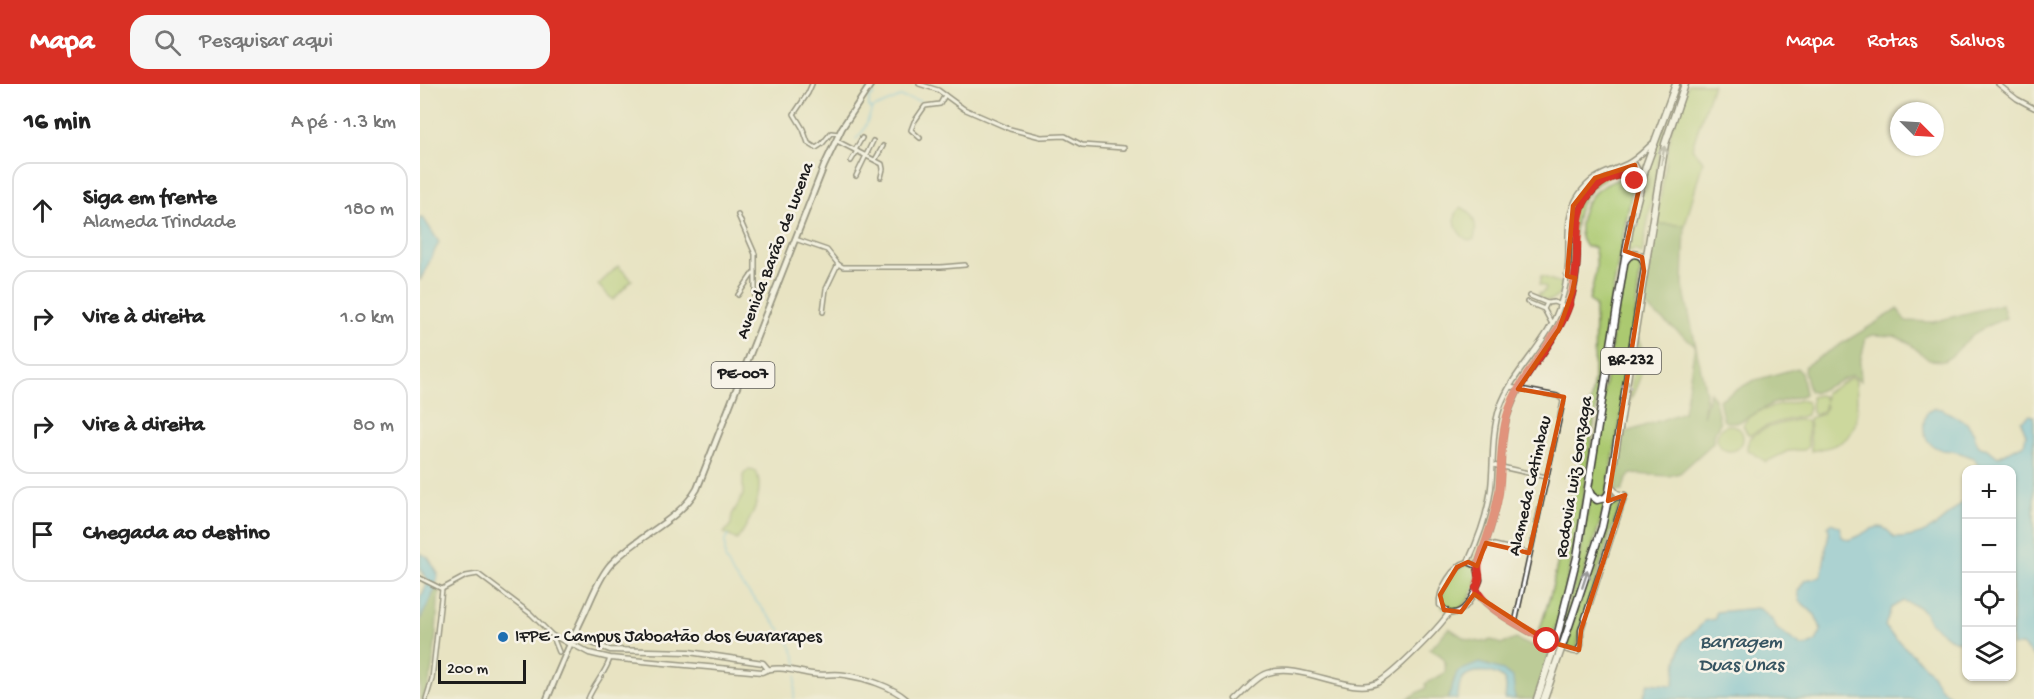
<!DOCTYPE html>
<html lang="pt">
<head>
<meta charset="utf-8">
<style>
	:root { --surface:#fff; --page:#f6f6f6; --text:#222; --muted:#767676; --line:#e0e0e0; --accent:#d93025 }
	body { margin:0; font-family:"Gochi Hand",sans-serif; background:var(--page); color:var(--text) }
	.controls { position:absolute; right:18px; bottom:18px; display:grid; overflow:hidden; border-radius:12px; box-shadow:0 2px 4px #0004 }
	.controls button { width:54px; height:54px; display:grid; place-items:center; padding:0; border:0; border-bottom:2px solid var(--line); background:var(--surface); color:var(--text); font:30px sans-serif }
	.compass { position:absolute; left:1470px; top:18px; width:54px; height:54px; border-radius:50%; background:var(--surface); box-shadow:0 2px 4px #0004; rotate:114deg }
	.scale { position:absolute; left:18px; bottom:15px; width:88px; box-sizing:border-box; padding-left:6px; border:3px solid #1c1c1c; border-top:0; font-size:16px; line-height:21px; white-space:nowrap; color:#1c1c1c; -webkit-text-stroke:4px #f7f3e8; paint-order:stroke }
	.stop { position:absolute; width:18px; height:18px; margin:-14px; border:4px solid #d93025; border-radius:50%; background:#fff }
	.stop.end { background:#d93025; border-color:#fff; box-shadow:0 2px 6px #0008 }
	.list { margin:0; padding:0; list-style:none }
	h2 { display:flex; justify-content:space-between; align-items:center; height:78px; margin:0; padding:0 24px; font-size:26px }
	h2 small { font-size:20px; font-weight:400; color:var(--muted) }
	.list li { display:grid; grid-template-columns:39px 1fr auto; gap:18px; align-items:center; box-sizing:border-box; height:96px; margin:0 12px 12px; padding:0 12px; border:2px solid var(--line); border-radius:18px }
	.list b { display:block; font-size:22px; white-space:nowrap }
	.list p { margin:0; font-size:20px; white-space:nowrap; color:var(--muted) }
	.list em { font-size:20px; font-style:normal; color:var(--muted) }
	.icon { flex:none; width:33px; height:33px; fill:none; stroke:currentColor; stroke-width:2; stroke-linecap:round; stroke-linejoin:round }
	.map { position:relative; flex:none; width:1614px; height:615px; overflow:hidden }
	header { display:flex; align-items:center; gap:36px; box-sizing:border-box; height:84px; padding:0 30px; background:var(--accent); color:#fff }
	header strong { font-size:28px }
	nav { display:flex; gap:33px; margin-inline-start:auto; font-size:21px }
	.search { width:420px; height:54px; background:var(--page); display:flex; align-items:center; gap:15px; box-sizing:border-box; padding:0 21px; border-radius:18px; color:var(--muted); font-size:22px }
	main { display:flex }
	aside { flex:1; background:var(--surface) }
	.map>svg:first-child { display:block }
</style>
</head>
<body>
<header>
<strong>Mapa</strong>
<div class="search"><svg class="icon" aria-label="search" viewBox="0 0 24 24"><circle cx="10" cy="10" r="6"/><path d="M15 15l6 6"/></svg>Pesquisar aqui</div>
<nav><a>Mapa</a><a>Rotas</a><a>Salvos</a></nav>
</header>
<main>
<aside>
<h2>16 min<small>A pé · 1.3 km</small></h2>
<ul class="list">
<li><svg class="icon" aria-label="ahead" viewBox="0 0 24 24"><path d="M12 20V5M6 11l6-6 6 6"/></svg><div><b>Siga em frente</b><p>Alameda Trindade</p></div><em>180 m</em></li>
<li><svg class="icon" aria-label="right" viewBox="0 0 24 24"><path d="M7 20v-9h11M14 6l5 5-5 5"/></svg><div><b>Vire à direita</b></div><em>1.0 km</em></li>
<li><svg class="icon" aria-label="right" viewBox="0 0 24 24"><path d="M7 20v-9h11M14 6l5 5-5 5"/></svg><div><b>Vire à direita</b></div><em>80 m</em></li>
<li><svg class="icon" aria-label="arrive" viewBox="0 0 24 24"><path d="M6 21V4h12l-3 4 3 4H6"/></svg><div><b>Chegada ao destino</b></div></li>
</ul>
</aside>
<div class="map">
<svg width="1614" height="615" viewBox="0 0 1614 615">
	<rect width="100%" height="100%" fill="#f7f3e8"/>
	<filter id="ink" filterUnits="userSpaceOnUse"><feTurbulence type="fractalNoise" baseFrequency=".0167" numOctaves="2"/><feDisplacementMap in="SourceGraphic" scale="12" xChannelSelector="R" yChannelSelector="G"/><feConvolveMatrix kernelMatrix="1 2 1 2 8 2 1 2 1" color-interpolation-filters="sRGB"/></filter>
	<filter id="wash" filterUnits="userSpaceOnUse"><feTurbulence type="fractalNoise" baseFrequency=".008" numOctaves="4" result="noise"/><feDisplacementMap in="SourceGraphic" scale="24" xChannelSelector="R" yChannelSelector="G"/><feGaussianBlur stdDeviation="1.35" result="paint"/><feColorMatrix in="noise" values="0 0 0 0 0 0 0 0 0 0 0 0 0 0 0 0 0 1.4 0 .05"/><feComposite in="paint" operator="in"/></filter>
	<g filter="url(#wash)">
		<rect width="100%" height="100%" fill="#e8e3c2"/>
		<!-- green -->
		<g fill="#abc970" stroke="#647246" stroke-width="1.5">
			<polygon points="1268,0 1293,0 1272,64 1283,77 1265,141 1236,140 1251,46"/>
			<polygon points="1247,29 1222,170 1215,166 1206,169 1220,106"/>
			<path d="M1203,81H1211L1214,84L1210,90C1206,90 1203,88 1200,89C1194,89 1187,93 1183,96C1148,116 1156,156 1153,190L1151,191L1149,190C1149,157 1144,113 1177,94C1184,89 1194,85 1203,81Z"/>
			<path d="M1200,94L1211,97L1213,102C1204,147 1195,192 1188,237C1173,344 1162,452 1132,556L1119,548L1131,509L1164,358L1174,296L1175,222L1169,216C1173,199 1180,181 1174,163H1166C1154,148 1161,123 1174,109C1181,102 1191,98 1200,94Z"/>
			<path d="M1041,123C1054,129 1058,142 1054,155L1050,157C1037,152 1029,133 1041,123Z"/>
			<polygon points="1213,172 1220,176 1221,181 1207,301 1186,413 1175,414 1169,401 1204,179"/>
			<polygon points="198,182 212,196 193,216 178,201"/>
			<path d="M1121,192L1143,200C1141,213 1130,222 1118,212L1119,209L1121,210L1123,207H1125L1126,203L1119,201Z"/>
			<path d="M1218,255C1230,276 1219,298 1209,319Z"/>
			<path d="M1430,294H1434L1436,297C1439,340 1440,360 1391,367L1389,334L1402,330L1406,323L1405,319L1403,327L1395,331L1392,329L1391,313L1398,311L1403,312L1405,317V309Z"/>
			<path d="M1381,316L1387,318L1389,323L1387,331C1362,338 1353,337 1330,351L1327,349L1323,341C1332,324 1364,321 1381,316Z"/>
			<path d="M1376,336H1386L1388,339V363L1384,366L1368,367L1346,378L1327,365C1326,345 1361,340 1376,336Z"/>
			<circle cx="1310" cy="354" r="13"/>
			<path d="M1074,385H1080L1073,433L1056,481L1050,478C1065,447 1070,418 1074,385Z"/>
			<path d="M328,386L336,387C346,409 330,438 317,456L304,449L311,440L312,431L323,411V391Z"/>
			<polygon points="1170,414 1179,419 1187,416 1144,554 1138,553 1154,500"/>
			<polygon points="1196,416 1201,417 1161,540 1157,565 1153,567 1144,563 1190,422"/>
			<path d="M1046,479L1057,483C1059,501 1049,521 1033,529L1022,523C1018,507 1034,487 1046,479Z"/>
		</g>
		<!-- forest -->
		<g fill="#88ad62" stroke="#52643f" stroke-width="1.5">
			<polygon points="1236,140 1265,141 1263,202 1286,309 1283,332 1290,308 1295,317 1300,339 1293,351 1293,359 1260,389 1249,392 1211,390 1206,396 1202,407 1198,408 1196,407 1201,350 1264,328 1275,261 1226,223 1224,216"/>
			<polygon points="1582,220 1586,234 1567,242 1552,251 1532,272 1524,277 1509,276 1486,257 1474,252 1453,251 1446,254 1440,279 1441,297 1432,291 1394,309 1389,307 1384,287 1385,282 1478,225 1485,237 1513,238"/>
			<polygon points="1377,284 1381,288 1385,309 1384,311 1352,320 1319,338 1306,338 1303,335 1299,316 1332,297"/>
			<path d="M15,505L19,507C16,538 16,586 4,615H0V536Z"/>
			<path d="M1029,544L1046,555L1061,558L1072,556L1081,560L1096,555C1104,559 1111,564 1120,559L1132,562L1115,615H1095L1092,594L1068,581L1034,595L1028,615H987L1006,604L1005,600L1025,589C1027,574 1022,571 1009,565C1018,559 1021,551 1029,544Z"/>
		</g>
		<!-- water -->
		<g fill="#65bde2" stroke="#406c7f" stroke-width="1.5">
			<polygon points="0,133 4,135 19,158 0,197"/>
			<path d="M1514,324L1522,325L1547,339L1554,349L1557,361L1560,363L1568,365L1578,373L1604,360L1606,351L1601,337L1610,331L1614,332V573L1602,561L1592,562V386L1560,385L1554,374C1548,372 1542,369 1536,368C1531,366 1526,367 1522,366C1504,361 1500,344 1507,328Z"/>
			<path d="M1546,415V560L1529,554L1510,539L1504,528L1497,522L1483,517L1471,524L1465,542L1471,550L1509,586L1520,604L1535,615H1218L1223,614L1228,599L1253,601C1256,591 1257,565 1263,557C1269,550 1280,545 1284,537L1295,535L1296,528L1337,524L1342,526L1354,538L1357,545L1382,562H1386L1396,557L1401,547L1400,542L1395,531L1380,517L1378,507L1385,496L1400,493L1402,489L1409,448L1408,442L1411,439L1419,442L1422,453L1429,456C1447,450 1460,431 1474,454C1509,455 1522,436 1546,415Z"/>
			<polygon points="0,469 8,473 18,490 15,506 0,536 0,513 3,509 8,496 0,485"/>
			<path d="M1059,579L1083,586L1093,594L1095,615H1085C1085,609 1088,602 1084,596C1077,586 1048,584 1041,597C1039,601 1039,610 1037,615H1028L1037,588Z"/>
		</g>
		<g fill="none" stroke-linecap="round" stroke-linejoin="round">
			<!-- stream -->
			<g stroke="#65bde2" stroke-width="1.5">
				<polyline points="453,6 453,12 449,13 449,23 452,25 480,13 500,17"/>
				<polyline points="436,55 444,46 452,25"/>
				<polyline points="308,452 305,456 305,474 314,492 361,546"/>
				<path d="M364,551C370,561 378,573 377,585"/>
				<polyline points="374,615 376,592"/>
			</g>
		</g>
	</g>
	<g filter="url(#ink)">
		<g fill="none" stroke-linecap="round" stroke-linejoin="round">
			<defs>
				<g id="street">
					<polyline points="392,0 388,9 374,30 383,45 388,59 396,64 402,60 411,49 419,50"/>
					<polyline points="499,0 518,6 544,25 590,45 621,53 645,52 662,61 704,64"/>
					<polyline points="1578,0 1597,15 1614,24"/>
					<polyline points="500,54 491,46 494,38 505,22 520,20 525,11"/>
					<polyline points="417,57 462,80 463,85 461,93"/>
					<polyline points="435,66 442,54"/>
					<polyline points="455,76 463,62"/>
					<polyline points="431,77 437,67"/>
					<polyline points="436,92 453,57"/>
					<polyline points="318,131 335,170 335,212"/>
					<polyline points="375,155 407,166 418,180 423,183 521,183 545,181"/>
					<polyline points="318,211 333,189"/>
					<polyline points="1110,212 1127,219"/>
					<polyline points="1107,218 1124,225"/>
					<polyline points="403,228 406,205 418,180"/>
					<polyline points="1132,240 1124,225 1127,219 1134,218 1148,224"/>
					<polyline points="1090,303 1137,312 1142,315 1143,318 1095,539"/>
					<polyline points="1073,381 1126,393"/>
					<polyline points="1066,459 1109,469"/>
					<polyline points="0,494 22,505 46,492 58,490 111,530 132,551 150,561"/>
					<polyline points="133,553 139,568"/>
					<polyline points="6,615 12,595 22,505"/>
					<path d="M168,615C174,600 187,587 190,574"/>
				</g>
				<g id="secondary">
					<polyline points="1210,80 1215,81 1218,86 1216,90 1210,92"/>
					<polyline points="1191,402 1197,409 1204,411"/>
					<polyline points="1188,419 1195,414 1205,411"/>
					<path d="M1048,478C1059,454 1068,430 1071,404C1074,377 1071,349 1080,323C1094,284 1130,258 1141,218C1145,206 1147,194 1148,182C1150,157 1144,133 1159,111C1172,91 1187,89 1207,80C1217,75 1224,67 1232,60"/>
					<path d="M1048,478L1057,482L1060,496C1054,509 1046,532 1029,529L1020,521C1018,506 1034,481 1048,478Z"/>
					<path d="M1057,482C1067,458 1075,434 1079,408C1082,382 1080,355 1088,331C1100,291 1134,263 1148,224C1155,205 1158,185 1157,165C1157,156 1155,147 1157,138C1161,115 1184,86 1210,92L1219,105"/>
					<path d="M1056,504C1057,507 1058,510 1060,513C1070,527 1140,568 1157,568L1161,561V546L1205,411"/>
					<polyline points="154,552 190,566 269,568 343,579 348,585"/>
					<path d="M150,559L169,569L190,574L342,588C356,580 377,588 392,590C404,592 414,589 425,591C445,594 471,602 486,615"/>
					<path d="M816,615C825,607 836,593 848,589C880,578 929,611 957,599C973,591 1018,545 1029,529"/>
				</g>
				<path id="primary" d="M127,615C139,585 152,555 166,526C173,511 179,494 190,481C216,452 257,439 277,405L404,82L422,44L451,0"/>
				<g id="highway">
					<path d="M1205,177C1209,170 1215,168 1222,173L1225,180"/>
					<polyline points="1169,406 1171,411 1177,416 1185,414 1189,409"/>
					<polyline points="1138,549 1157,473 1210,143 1226,82 1256,0"/>
					<polyline points="1146,551 1182,443 1187,420 1245,60 1265,0"/>
					<polyline points="1117,615 1131,572"/>
					<polyline points="1124,615 1138,574"/>
				</g>
			</defs>
			<!-- street casing -->
			<use href="#street" stroke="#3b3a35" stroke-width="6"/>
			<!-- secondary casing -->
			<use href="#secondary" stroke="#3b3a35" stroke-width="7"/>
			<!-- primary casing -->
			<use href="#primary" stroke="#3b3a35" stroke-width="8"/>
			<!-- highway casing -->
			<use href="#highway" stroke="#3b3a35" stroke-width="9"/>
			<!-- street -->
			<use href="#street" stroke="#fff" stroke-width="3"/>
			<!-- secondary -->
			<use href="#secondary" stroke="#fff" stroke-width="4"/>
			<!-- primary -->
			<use href="#primary" stroke="#fff" stroke-width="4.5"/>
			<!-- highway -->
			<use href="#highway" stroke="#fff" stroke-width="6"/>
			<defs>
				<g id="highway-bridge">
					<polyline points="1131,572 1138,549"/>
					<polyline points="1138,574 1146,551"/>
				</g>
			</defs>
			<!-- highway-bridge casing -->
			<use href="#highway-bridge" stroke="#3b3a35" stroke-width="9" stroke-linecap="butt"/>
			<!-- highway-bridge -->
			<use href="#highway-bridge" stroke="#fff" stroke-width="6"/>
		</g>
		<!-- one-way arrows -->
		<defs><path id="oneway-shaft" d="M-6 0H5M1.5-3L5.5 0L1.5 3" fill="none" stroke-width="1.6" stroke-linecap="round" stroke-linejoin="round" transform="scale(1.5)"/></defs>
		<g stroke="#999">
			<use href="#oneway-shaft" transform="translate(1243 71) rotate(-81)"/>
			<use href="#oneway-shaft" transform="translate(1212 135) rotate(103)"/>
			<use href="#oneway-shaft" transform="translate(1206 305) rotate(-81)"/>
			<use href="#oneway-shaft" transform="translate(1165 495) rotate(-72)"/>
		</g>
	</g>
	<g fill="none" stroke-linecap="round" stroke-linejoin="round" filter="url(#ink)">
		<!-- route -->
		<path stroke="#d93025" stroke-width="8" d="M1127,557C1108,546 1063,525 1056,504C1063,491 1056,488 1059,479C1066,455 1075,433 1079,409C1082,383 1080,356 1087,332C1099,290 1135,262 1149,221C1154,203 1157,185 1157,167C1158,135 1157,110 1191,94C1200,90 1208,89 1215,97"/>
	</g>
	<!-- marked area -->
	<path d="M0 0H1614V615H0ZM1215,81L1219,105L1205,167L1222,173L1224,187L1188,417L1205,411L1161,546L1159,566L1127,557L1054,510L1041,528L1024,526L1020,511L1037,483L1048,478L1057,482L1066,459L1109,469L1144,313L1098,305L1139,245L1152,209L1155,194L1147,192L1153,122L1175,94Z" fill="#e8e3c2" fill-opacity=".55" fill-rule="evenodd"/>
	<path fill="none" stroke="#d4530e" stroke-width="4.5" stroke-linejoin="round" d="M1215,81L1219,105L1205,167L1222,173L1224,187L1188,417L1205,411L1161,546L1159,566L1127,557L1054,510L1041,528L1024,526L1020,511L1037,483L1048,478L1057,482L1066,459L1109,469L1144,313L1098,305L1139,245L1152,209L1155,194L1147,192L1153,122L1175,94Z"/>
	<!-- markers -->
	<circle fill="#1f6fb2" stroke="#f7f3e8" stroke-width="2" cx="83" cy="553" r="6"/>
	<g text-anchor="middle" dominant-baseline="central" stroke-width="5" stroke-linejoin="round" paint-order="stroke">
		<!-- shield labels -->
		<g fill="#f7f3e8" stroke="#5e5c59" stroke-width="1.5">
			<rect x="1181" y="264" width="60" height="26" rx="4.5"/>
			<rect x="291.5" y="278" width="63" height="26" rx="4.5"/>
		</g>
		<g font-size="16" font-weight="bold" fill="#1c1c1c">
			<text x="1211" y="277">BR-232</text>
			<text x="323" y="291">PE-007</text>
		</g>
		<!-- street labels -->
		<g font-size="18" fill="#1c1c1c" stroke="#f7f3e8">
			<text transform="translate(356 167) rotate(-69)">Avenida Barão de Lucena</text>
			<text transform="translate(1155 393) rotate(-81)">Rodovia Luiz Gonzaga</text>
			<text transform="translate(1111 402) rotate(-77)">Alameda Catimbau</text>
		</g>
		<!-- poi labels -->
		<g font-size="18" fill="#1c1c1c" stroke="#f7f3e8" text-anchor="start">
			<text x="95" y="553">IFPE - Campus Jaboatão dos Guararapes</text>
		</g>
		<!-- water labels -->
		<g font-size="20" font-style="italic" fill="#365461" stroke="#f7f3e8">
			<text x="1321" y="559">Barragem<tspan x="1321" dy="23">Duas Unas</tspan></text>
		</g>
	</g>
</svg>
<div class="controls">
<button>+</button>
<button>−</button>
<button><svg class="icon" aria-label="locate" viewBox="0 0 24 24"><circle cx="12" cy="12" r="6"/><path d="M12 2v4M12 18v4M2 12h4M18 12h4"/></svg></button>
<button><svg class="icon" aria-label="layers" viewBox="0 0 24 24"><path d="M12 4l9 5-9 5-9-5zM3 14l9 5 9-5"/></svg></button>
</div>
<svg class="compass" viewBox="-18 -18 36 36"><path d="M0-13l5 13h-10z" fill="#e53935"/><path d="M0 13l5-13h-10z" fill="#767676"/></svg>
<div class="scale">200 m</div>
<div class="stop" style="left:1127px;top:557px"></div>
<div class="stop end" style="left:1215px;top:97px"></div>
</div>
</main>
</body>
</html>
